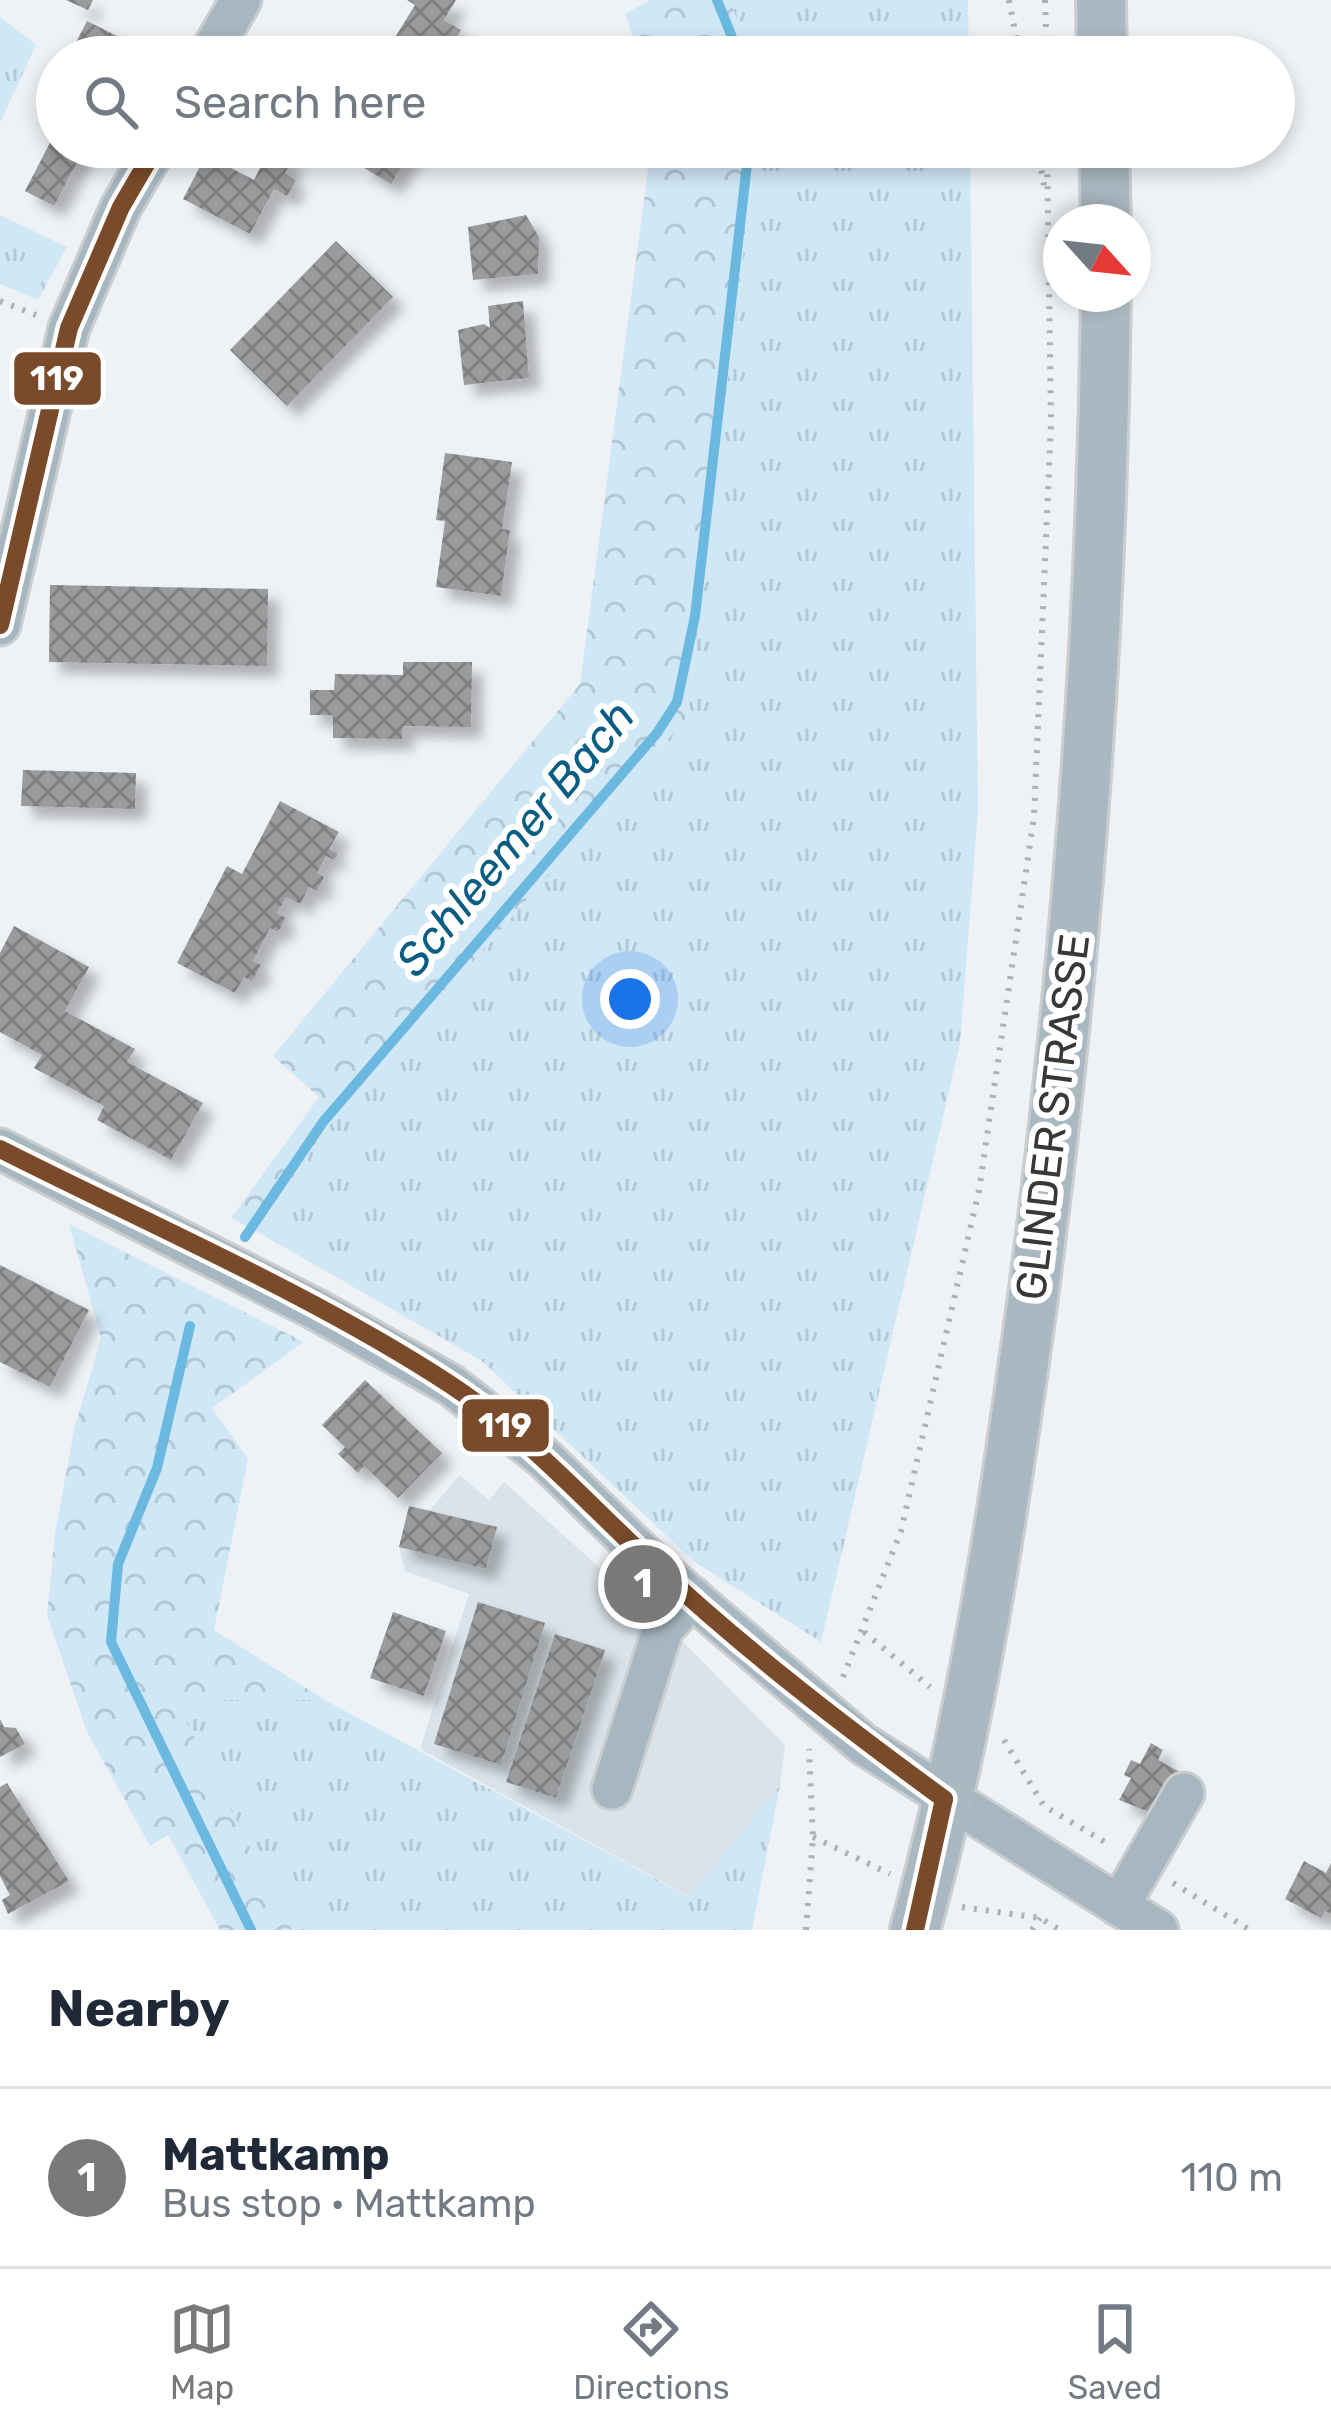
<!DOCTYPE html>
<html lang="en">
<head>
<meta charset="utf-8">
<style>
	:root { --surface:#fff; --page:#f2f2f3; --text:#1f2937; --muted:#747a83; --line:#e0e1e3; --accent:#77797b }
	body { margin:0; font-family:Rubik,sans-serif; background:var(--page); color:var(--text) }
	.compass { position:absolute; left:1043px; top:204px; width:108px; height:108px; border-radius:50%; background:var(--surface); box-shadow:0 6px 18px #0003; rotate:117deg }
	.you { position:absolute; left:630px; top:999px; width:42px; height:42px; margin:-30px; border:9px solid #fff; border-radius:50%; background:#1a73e8; box-shadow:0 0 0 18px #1a73e833 }
	.badge { display:grid; place-items:center; width:78px; height:78px; border-radius:50%; background:var(--accent); color:#fff; font-size:39px; font-weight:700 }
	.pin { position:absolute; translate:-50% -50%; border:6px solid #fff; box-shadow:0 3px 12px #0006 }
	.list { margin:0; padding:0; list-style:none }
	h2 { display:flex; justify-content:space-between; align-items:center; height:156px; margin:0; padding:0 48px; font-size:51px }
	h2 small { font-size:39px; font-weight:400; color:var(--muted) }
	.list li { display:grid; grid-template-columns:78px 1fr auto; gap:36px; align-items:center; box-sizing:border-box; height:180px; padding:0 48px; border-top:3px solid var(--line) }
	.list b { display:block; font-size:45px; white-space:nowrap }
	.list p { margin:0; font-size:39px; white-space:nowrap; color:var(--muted) }
	.list em { font-size:39px; font-style:normal; color:var(--muted) }
	.icon { flex:none; width:66px; height:66px; fill:none; stroke:currentColor; stroke-width:2; stroke-linecap:round; stroke-linejoin:round }
	.map { position:relative; flex:none; width:1331px; height:1930px; overflow:hidden }
	.search { position:absolute; background:var(--surface); box-shadow:0 6px 18px #0003; left:36px; right:36px; top:36px; height:132px; display:flex; align-items:center; gap:30px; box-sizing:border-box; padding:0 42px; border-radius:66px; color:var(--muted); font-size:45px }
	.sheet { height:336px; background:var(--surface) }
	nav { display:flex; justify-content:space-around; align-items:center; box-sizing:border-box; height:168px; border-top:3px solid var(--line); background:var(--surface); font-size:33px; color:var(--muted) }
	nav a { display:grid; justify-items:center; gap:6px }
	nav .on { color:var(--accent) }
	.map>svg:first-child { display:block }
</style>
</head>
<body>
<div class="map">
<svg width="1331" height="1930" viewBox="0 0 1331 1930">
	<defs>
		<pattern id="grass-tufts" width="24" height="20" patternUnits="userSpaceOnUse" patternTransform="scale(3)"><rect width="24" height="20" fill="#d0e7f6"/><path d="M3 7l-1-3M5 7V3M7 7l1-3M15 17l-1-3M17 17v-4M19 17l1-3" fill="none" stroke="#b3c7d4"/></pattern>
		<pattern id="forest-crowns" width="20" height="18" patternUnits="userSpaceOnUse" patternTransform="scale(3)"><rect width="20" height="18" fill="#d0e7f6"/><path d="M2 6a3 3 0 1 1 6 0M12 15a3 3 0 1 1 6 0" fill="none" stroke="#b3c7d4"/></pattern>
		<pattern id="building-cross-hatch" width="8" height="8" patternUnits="userSpaceOnUse" patternTransform="scale(3)"><rect width="8" height="8" fill="#999b9d"/><path d="M0 0l8 8M0 8l8-8" fill="none" stroke="#7e7f81"/></pattern>
		<filter id="shadow"><feDropShadow dx="11" dy="11" stdDeviation="6" flood-color="#0004"/></filter>
	</defs>
	<rect width="100%" height="100%" fill="#eff2f5"/>
	<!-- built -->
	<polygon fill="#dae3e9" points="460,1475 489,1500 504,1482 685,1644 785,1745 780,1786 690,1897 420,1749 469,1594 405,1571 399,1547 409,1506 430,1510"/>
	<!-- grass -->
	<g fill="url(#grass-tufts)">
		<polygon points="730,0 968,0 969,57 750,57"/>
		<polygon points="0,17 36,45 0,123"/>
		<polygon points="756,147 970,147 978,811 960,1044 821,1642 693,1561 482,1361 256,1231 326,1129 687,717"/>
		<polygon points="0,215 67,247 38,300 0,284"/>
		<polygon points="174,1699 325,1700 689,1897 780,1786 752,1930 292,1930"/>
	</g>
	<!-- forest -->
	<g fill="url(#forest-crowns)">
		<polygon points="650,0 730,0 750,57 639,57 625,14"/>
		<polygon points="651,147 756,147 687,717 326,1129 256,1231 231,1218 319,1097 273,1056 580,684"/>
		<polygon points="69,1224 304,1342 212,1408 248,1459 214,1630 325,1700 175,1700 292,1930 220,1930 168,1835 150,1846 87,1732 47,1615 55,1534 74,1430 101,1338"/>
	</g>
	<g fill="none" stroke-linecap="round" stroke-linejoin="round">
		<!-- stream -->
		<g stroke="#6bb9e0" stroke-width="10">
			<polyline points="717,0 740,57"/>
			<polyline points="245,1237 323,1122 657,733 677,702 695,616 749,147"/>
			<polyline points="190,1326 157,1468 118,1564 111,1642 251,1930"/>
		</g>
	</g>
	<!-- building -->
	<g fill="url(#building-cross-hatch)" filter="url(#shadow)">
		<polygon points="66,0 93,0 88,10"/>
		<polygon points="407,0 456,0 444,20 461,30 445,57 383,57 415,5"/>
		<polygon points="87,21 119,37 109,57 87,57 72,50"/>
		<polygon points="57,129 57,147 85,147 54,206 25,191"/>
		<polygon points="260,147 293,159 285,173 296,180 287,196 274,189 250,234 183,199 206,155 254,180 262,164 254,160"/>
		<polygon points="373,147 414,147 391,184 361,166"/>
		<polygon points="526,215 539,237 538,274 473,280 468,227"/>
		<polygon points="336,241 393,297 287,406 230,350"/>
		<polygon points="523,301 529,378 464,385 458,330 484,324 490,328 488,306"/>
		<polygon points="445,453 512,462 502,529 510,530 501,596 436,587 445,521 436,520"/>
		<polygon points="50,585 268,589 267,666 49,662"/>
		<polygon points="403,662 472,662 471,727 403,726 402,739 333,738 333,715 310,715 310,690 334,690 335,674 403,675"/>
		<polygon points="23,770 136,773 135,809 21,806"/>
		<polygon points="280,801 339,832 329,849 338,854 334,860 326,856 317,873 324,877 317,891 309,887 300,904 286,897 277,913 286,918 278,932 270,928 253,961 261,965 252,981 244,977 235,993 177,963 227,866 242,874"/>
		<polygon points="14,926 89,967 65,1011 135,1049 127,1062 203,1103 171,1160 97,1120 104,1106 34,1068 42,1055 0,1032 0,953"/>
		<polygon points="0,1265 89,1310 50,1387 0,1362"/>
		<polygon points="365,1380 442,1453 398,1498 364,1466 358,1473 338,1454 345,1447 322,1425"/>
		<polygon points="409,1506 497,1527 486,1569 399,1547"/>
		<polygon points="478,1602 545,1623 501,1765 434,1744"/>
		<polygon points="393,1612 446,1631 424,1696 370,1678"/>
		<polygon points="555,1634 605,1650 556,1798 506,1782"/>
		<polygon points="0,1719 4,1727 16,1728 25,1744 0,1757"/>
		<polygon points="1151,1743 1163,1750 1158,1760 1182,1773 1159,1816 1119,1800 1131,1778 1124,1775 1131,1760 1140,1764"/>
		<polygon points="7,1783 69,1881 8,1914 2,1900 10,1895 0,1876 0,1787"/>
		<polygon points="1304,1861 1326,1873 1331,1863 1331,1914 1325,1911 1321,1918 1285,1899"/>
	</g>
	<g fill="none" stroke-linecap="round" stroke-linejoin="round">
		<defs>
			<g id="minor">
				<polyline points="208,57 241,0"/>
				<polyline points="0,625 69,328 121,207 156,147"/>
				<polyline points="0,1149 315,1309 451,1385 544,1458 656,1567 863,1744 1158,1930"/>
				<polyline points="612,1789 663,1629 692,1597"/>
				<polyline points="1119,1906 1184,1793"/>
			</g>
			<g id="major">
				<polyline points="1101,0 1102,57"/>
				<polyline points="1104,147 1106,222"/>
				<path d="M915,1930C972,1724 1004,1509 1033,1297C1077,964 1102,630 1106,294"/>
			</g>
		</defs>
		<!-- minor casing -->
		<use href="#minor" stroke="#cbcdcf" stroke-width="45"/>
		<!-- major casing -->
		<use href="#major" stroke="#cbcdcf" stroke-width="54"/>
		<!-- path -->
		<g stroke="#a8b2b9" stroke-width="6" stroke-dasharray="3 9" stroke-linecap="butt">
			<polyline points="1009,0 1020,57"/>
			<polyline points="1045,0 1047,57"/>
			<polyline points="1037,147 1045,190"/>
			<polyline points="0,301 36,315"/>
			<polyline points="864,1632 930,1687"/>
			<polyline points="843,1677 901,1531 979,1190 1034,817 1051,423 1047,147"/>
			<polyline points="1004,1740 1044,1806 1110,1845"/>
			<polyline points="813,1837 890,1874"/>
			<polyline points="1173,1883 1250,1930"/>
			<polyline points="962,1907 1040,1918 1060,1930"/>
			<polyline points="806,1930 813,1837 809,1749"/>
			<polyline points="1032,1930 1040,1918"/>
		</g>
		<!-- minor -->
		<use href="#minor" stroke="#a7b7c1" stroke-width="39"/>
		<!-- major -->
		<use href="#major" stroke="#aab8c1" stroke-width="48"/>
		<defs>
			<g id="bus-1">
				<polyline points="0,625 69,328 121,207 156,147"/>
				<path d="M0,1149C146,1223 314,1295 451,1385C527,1435 588,1504 654,1565C745,1650 844,1726 944,1799"/>
				<polyline points="915,1930 944,1799"/>
			</g>
		</defs>
		<!-- bus-1 casing -->
		<use href="#bus-1" stroke="#fff" stroke-width="27"/>
		<!-- bus-1 -->
		<use href="#bus-1" stroke="#7a4b2a" stroke-width="18"/>
	</g>
	<g text-anchor="middle" dominant-baseline="central" stroke-width="12" stroke-linejoin="round" paint-order="stroke">
		<!-- street labels -->
		<g font-size="42" fill="#36383a" stroke="#fff">
			<text transform="translate(1053 1117) rotate(-83)">GLINDER STRASSE</text>
		</g>
		<!-- water labels -->
		<g font-size="45" font-style="italic" fill="#095d82" stroke="#fff">
			<text transform="translate(515 838) rotate(-50)">Schleemer Bach</text>
		</g>
	</g>
	<g stroke="#fff" stroke-width="4.5">
		<rect x="12" y="350" width="91" height="57" rx="12" fill="#7a4b2a"/>
		<rect x="460" y="1397" width="91" height="57" rx="12" fill="#7a4b2a"/>
	</g>
	<g font-size="33" text-anchor="middle" font-weight="bold" fill="#fff">
		<text x="57" y="390">119</text>
		<text x="505" y="1437">119</text>
	</g>
</svg>
<svg class="compass" viewBox="-18 -18 36 36"><path d="M0-13l5 13h-10z" fill="#e53935"/><path d="M0 13l5-13h-10z" fill="#747a83"/></svg>
<div class="you"></div>
<div class="pin badge" style="left:643px;top:1584px">1</div>
<div class="search"><svg class="icon" aria-label="search" viewBox="0 0 24 24"><circle cx="10" cy="10" r="6"/><path d="M15 15l6 6"/></svg>Search here</div>
</div>
<section class="sheet">
<h2>Nearby<small></small></h2>
<ul class="list">
<li><span class="badge">1</span><div><b>Mattkamp</b><p>Bus stop · Mattkamp</p></div><em>110 m</em></li>
</ul>
</section>
<nav>
<a class="on"><svg class="icon" aria-label="map" viewBox="0 0 24 24"><path d="M3 6l6-2 6 2 6-2v14l-6 2-6-2-6 2zM9 4v14M15 6v14"/></svg>Map</a>
<a><svg class="icon" aria-label="directions" viewBox="0 0 24 24"><path d="M12 3l9 9-9 9-9-9zM9 14v-3h6M13 9l2 2-2 2"/></svg>Directions</a>
<a><svg class="icon" aria-label="saved" viewBox="0 0 24 24"><path d="M7 4h10v16l-5-4-5 4z"/></svg>Saved</a>
</nav>
</body>
</html>
